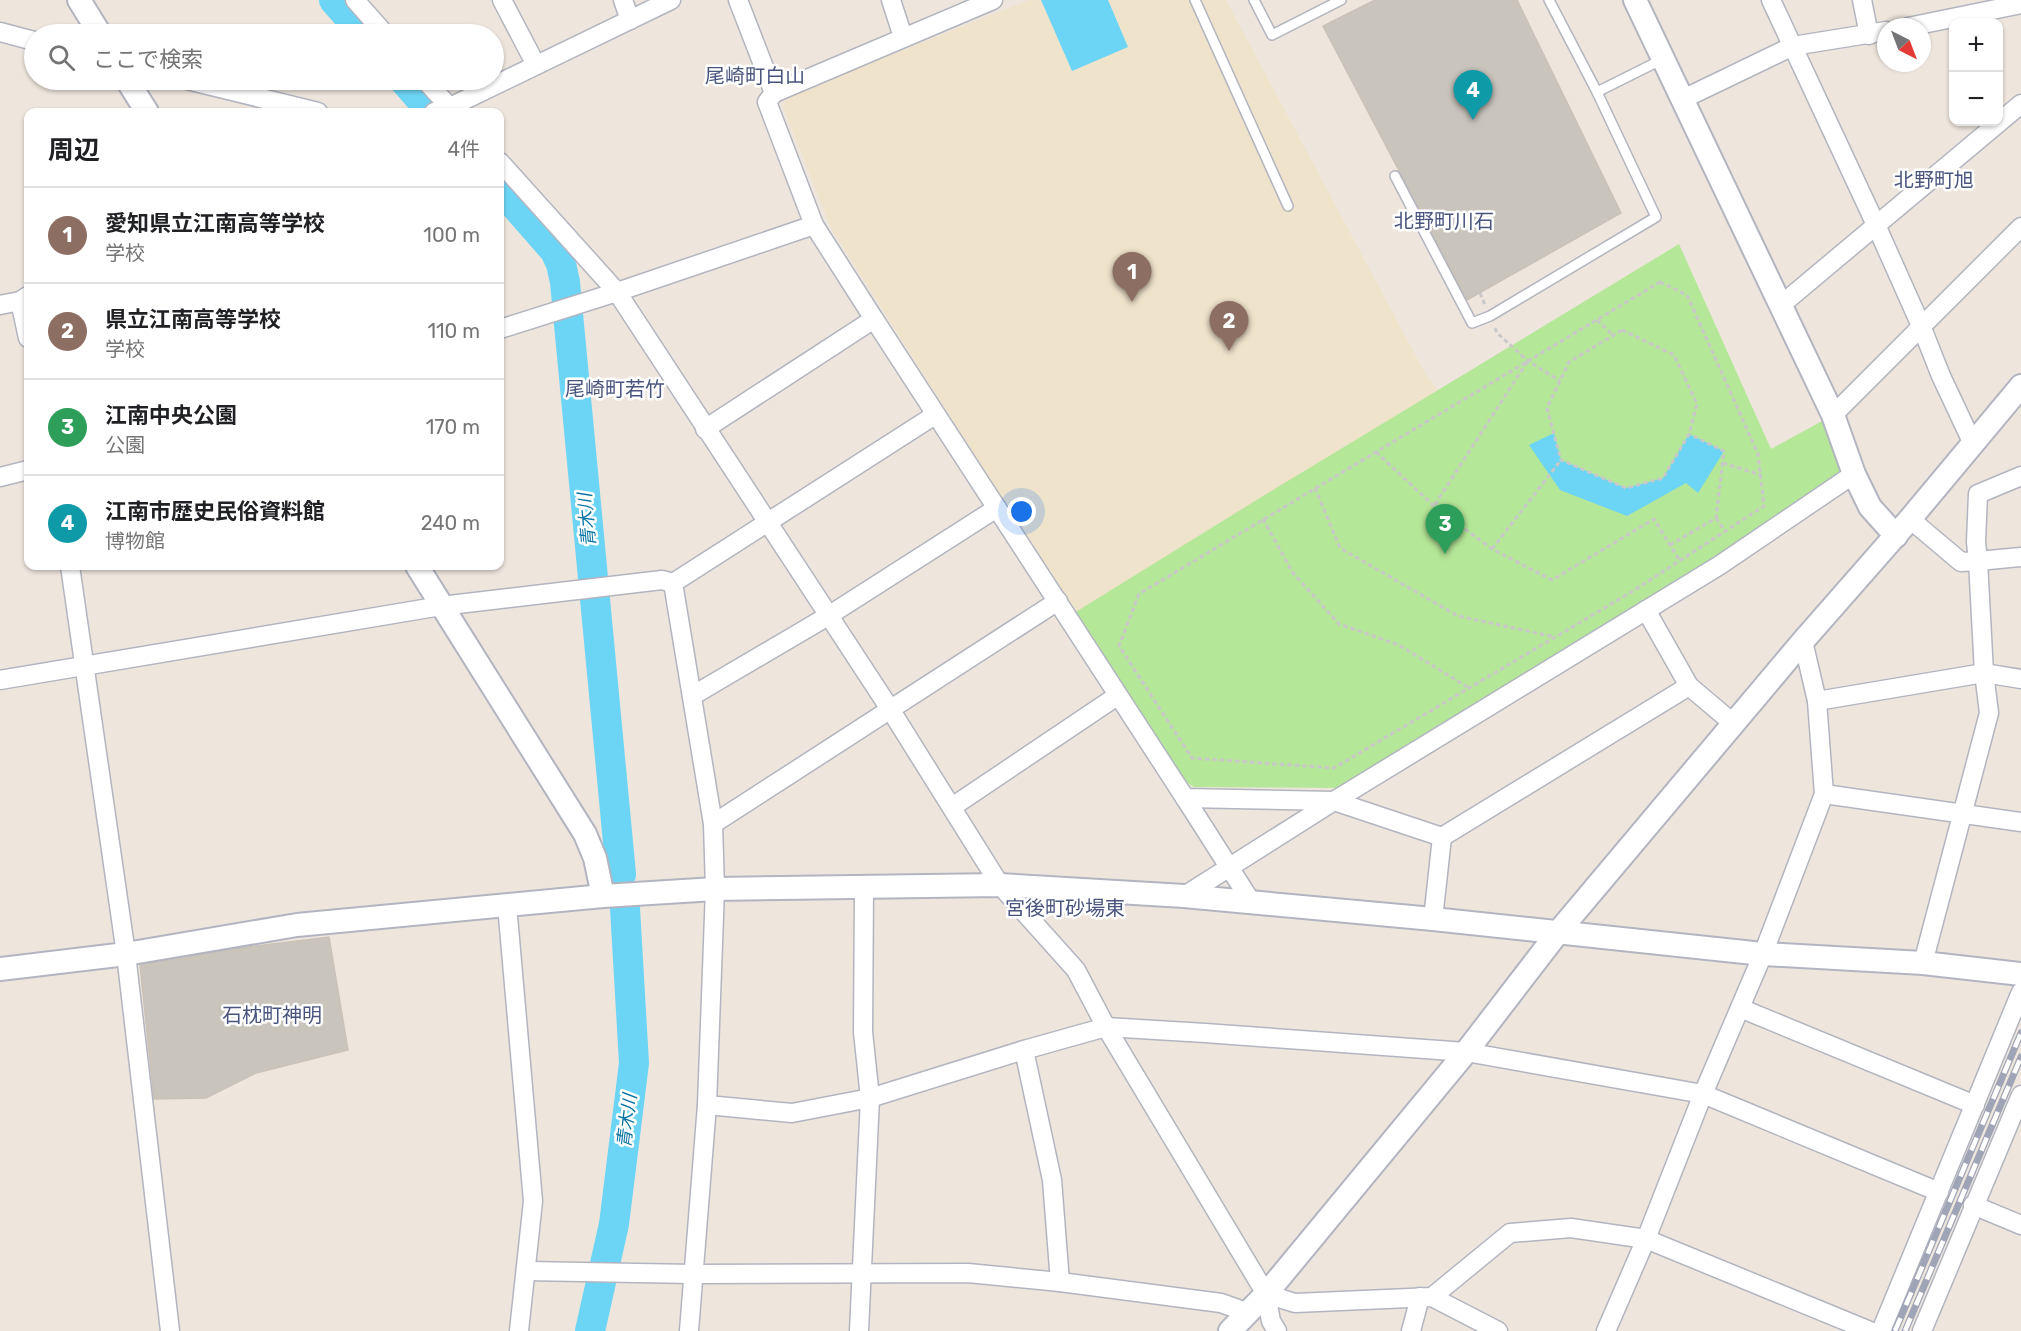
<!DOCTYPE html>
<html lang="ja">
<head>
<meta charset="utf-8">
<style>
	:root { --surface:#fff; --page:#f6f6f6; --text:#202124; --muted:#757577; --line:#e0e0e0; --accent:#d93025 }
	body { margin:0; font-family:Rubik,"Noto Sans JP",sans-serif; background:var(--page); color:var(--text) }
	.controls { position:absolute; right:18px; top:18px; display:grid; overflow:hidden; border-radius:12px; box-shadow:0 2px 4px #0004 }
	.controls button { width:54px; height:54px; display:grid; place-items:center; padding:0; border:0; border-bottom:2px solid var(--line); background:var(--surface); color:var(--text); font:30px sans-serif }
	.compass { position:absolute; left:1877px; top:18px; width:54px; height:54px; border-radius:50%; background:var(--surface); box-shadow:0 2px 4px #0004; rotate:138deg }
	.you { position:absolute; left:1022px; top:512px; width:21px; height:21px; margin:-15px; border:4px solid #fff; border-radius:50%; background:#1a73e8; box-shadow:0 0 0 9px #1a73e833 }
	.badge { display:grid; place-items:center; width:39px; height:39px; border-radius:50%; background:var(--accent); color:#fff; font-size:20px; font-weight:700 }
	.pin { position:absolute; translate:-50% -50px; filter:drop-shadow(0 2px 3px #0008) }
	.pin::after { content:''; position:absolute; top:32px; width:21px; height:18px; background:inherit; clip-path:polygon(0 0,100% 0,50% 100%) }
	.list { margin:0; padding:0; list-style:none }
	h2 { display:flex; justify-content:space-between; align-items:center; height:78px; margin:0; padding:0 24px; font-size:26px }
	h2 small { font-size:20px; font-weight:400; color:var(--muted) }
	.list li { display:grid; grid-template-columns:39px 1fr auto; gap:18px; align-items:center; box-sizing:border-box; height:96px; padding:0 24px; border-top:2px solid var(--line) }
	.list b { display:block; font-size:22px; white-space:nowrap }
	.list p { margin:0; font-size:20px; white-space:nowrap; color:var(--muted) }
	.list em { font-size:20px; font-style:normal; color:var(--muted) }
	.icon { flex:none; width:33px; height:33px; fill:none; stroke:currentColor; stroke-width:2; stroke-linecap:round; stroke-linejoin:round }
	.map { position:relative; flex:none; width:2021px; height:1331px; overflow:hidden }
	.search { position:absolute; background:var(--surface); box-shadow:0 2px 4px #0004; left:24px; top:24px; width:480px; height:66px; display:flex; align-items:center; gap:15px; box-sizing:border-box; padding:0 21px; border-radius:33px; color:var(--muted); font-size:22px }
	.panel { position:absolute; background:var(--surface); box-shadow:0 2px 4px #0004; left:24px; top:108px; width:480px; height:462px; border-radius:12px }
	.map>svg:first-child { display:block }
</style>
</head>
<body>
<div class="map">
<svg width="2021" height="1331" viewBox="0 0 2021 1331">
	<rect width="100%" height="100%" fill="#eee6dd"/>
	<!-- education -->
	<polygon fill="#f0e3cc" points="1029,0 1226,0 1426,375 1438,390 1074,613 831,228 783,107 787,96"/>
	<!-- green -->
	<polygon fill="#b5e798" points="1679,244 1771,449 1833,415 1854,474 1341,788 1194,787 1180,778 1074,613 1263,496"/>
	<!-- water -->
	<g fill="#6cd5f5">
		<polygon points="1041,0 1108,0 1128,47 1072,71"/>
		<polygon points="1554,433 1561,460 1626,488 1663,478 1689,434 1724,451 1698,493 1686,483 1627,516 1560,490 1529,445"/>
	</g>
	<g fill="none" stroke-linecap="round" stroke-linejoin="round">
		<!-- river -->
		<g stroke="#6cd5f5" stroke-width="30">
			<polyline points="334,0 364,34"/>
			<polyline points="404,80 432,112"/>
			<polyline points="500,188 555,251 561,264 565,282 621,874"/>
			<polyline points="590,1331 614,1224 634,1063 625,908"/>
		</g>
	</g>
	<!-- building -->
	<g fill="#c9c4bc" stroke="#cac2b7" stroke-width="1.5">
		<polygon points="1375,0 1517,0 1621,213 1467,300 1323,26"/>
		<polygon points="329,937 348,1050 256,1073 206,1098 154,1099 140,965 241,948"/>
	</g>
	<g fill="none" stroke-linecap="round" stroke-linejoin="round">
		<defs>
			<g id="service">
				<polyline points="1195,0 1288,206"/>
				<polyline points="1254,0 1272,35 1341,0"/>
				<polyline points="1597,92 1663,59"/>
				<polyline points="1395,176 1472,323 1490,316 1656,217 1597,92 1549,0"/>
			</g>
			<g id="minor">
				<polyline points="355,0 385,34"/>
				<polyline points="502,0 536,65"/>
				<polyline points="623,0 630,20"/>
				<polyline points="738,0 774,93 767,102 814,225 874,319"/>
				<polyline points="891,0 903,37"/>
				<polyline points="1771,0 1876,225 1922,328 1941,376 1973,444"/>
				<polyline points="1862,0 1869,35"/>
				<polyline points="1908,27 2021,4"/>
				<polyline points="0,32 34,41"/>
				<polyline points="187,80 318,112"/>
				<polyline points="425,80 454,112"/>
				<polyline points="774,93 993,0"/>
				<polyline points="1683,99 1793,46 1886,31"/>
				<polyline points="434,112 450,107 671,0"/>
				<polyline points="500,162 617,292 890,709 1000,885 1076,970 1106,1027 1266,1294 1271,1321 1277,1331"/>
				<polyline points="20,301 28,338"/>
				<polyline points="0,305 20,301 28,296"/>
				<polyline points="1781,305 2021,104"/>
				<polyline points="500,329 617,292 814,225"/>
				<polyline points="1833,415 2021,227"/>
				<polyline points="705,429 874,319 1185,798 1334,801 1720,565 1854,474"/>
				<polyline points="0,477 28,470"/>
				<polyline points="1910,519 1961,562 1978,561 1976,542 1978,494 2021,476"/>
				<polyline points="70,566 126,954 170,1331"/>
				<polyline points="673,583 713,824 715,889 707,1105 689,1331"/>
				<polyline points="1646,610 1689,686 1734,724"/>
				<polyline points="0,680 441,606 662,580 673,583 935,415"/>
				<polyline points="692,696 828,616 997,508"/>
				<polyline points="1817,701 1984,673 2021,679"/>
				<polyline points="1824,794 2021,822"/>
				<polyline points="1185,798 1252,903"/>
				<polyline points="952,807 1117,696"/>
				<polyline points="713,824 1058,601"/>
				<polyline points="1442,837 1689,686"/>
				<polyline points="1184,896 1334,801 1442,837 1433,919"/>
				<polyline points="507,905 533,1201 519,1331"/>
				<polyline points="1923,963 1989,713 1984,673 1978,561 2021,557"/>
				<polyline points="1740,1008 1975,1105"/>
				<polyline points="1024,1050 1052,1180 1060,1282"/>
				<polyline points="707,1105 792,1113 870,1098 1024,1050 1106,1027 1205,1033 1466,1052 1703,1094 1939,1192"/>
				<polyline points="1973,1205 2021,1225"/>
				<polyline points="526,1271 693,1274 968,1273 1060,1282 1221,1303 1249,1313"/>
				<polyline points="1266,1294 1295,1303 1432,1297 1498,1331"/>
				<polyline points="1432,1297 1510,1233 1571,1228 1646,1239 1870,1331"/>
				<polyline points="859,1331 870,1098 863,1032 864,888"/>
				<polyline points="1411,1331 1420,1297"/>
				<polyline points="1606,1331 1646,1239 1703,1094 1763,954 1824,794 1817,701 1803,641"/>
				<polyline points="1881,1331 2021,992"/>
				<polyline points="1922,1331 2021,1095"/>
			</g>
			<g id="tertiary">
				<polyline points="79,0 100,34"/>
				<polyline points="1635,0 1833,415 1854,474 1870,507 1896,536"/>
				<polyline points="127,80 147,112"/>
				<polyline points="417,566 585,834 595,858 603,896"/>
				<polyline points="0,969 126,954 297,925 603,896 715,889 1000,885 1184,896 1433,919 1763,954 1923,963 2021,974"/>
				<polyline points="1230,1331 1266,1294 1466,1052 1559,931 1803,641 1910,519 2021,386"/>
			</g>
		</defs>
		<!-- service casing -->
		<use href="#service" stroke="#b2b5c0" stroke-width="12"/>
		<!-- minor casing -->
		<use href="#minor" stroke="#b2b5c0" stroke-width="21"/>
		<!-- tertiary casing -->
		<use href="#tertiary" stroke="#b2b5c0" stroke-width="26"/>
		<!-- path -->
		<g stroke="#c8c8c8" stroke-width="3" stroke-dasharray="4.5 3" stroke-linecap="butt">
			<polygon points="1660,282 1687,295 1758,454 1764,506 1633,591 1334,768 1192,758 1119,646 1139,594"/>
			<polyline points="1480,293 1485,305"/>
			<polyline points="1597,320 1613,335"/>
			<polyline points="1495,328 1497,333 1528,361 1560,381"/>
			<polygon points="1622,330 1674,355 1697,404 1689,434 1663,478 1626,488 1561,460 1547,408 1569,362"/>
			<polyline points="1527,362 1434,506 1492,549 1552,580 1654,519 1680,561"/>
			<polyline points="1376,452 1434,506"/>
			<polyline points="1723,463 1761,475"/>
			<polyline points="1315,488 1340,548 1458,616 1555,637"/>
			<polyline points="1716,518 1725,531"/>
			<polyline points="1263,519 1293,573 1339,624 1399,645 1469,688"/>
			<polyline points="1670,545 1716,518 1724,451 1689,434"/>
			<polyline points="1492,549 1561,460"/>
		</g>
		<!-- service -->
		<use href="#service" stroke="#fff" stroke-width="9"/>
		<!-- minor -->
		<use href="#minor" stroke="#fff" stroke-width="18"/>
		<!-- tertiary -->
		<use href="#tertiary" stroke="#fff" stroke-width="22"/>
		<defs>
			<g id="rail">
				<polyline points="1895,1331 2021,1033"/>
				<polyline points="1905,1331 2021,1057"/>
			</g>
		</defs>
		<!-- rail casing -->
		<use href="#rail" stroke="#a0a4b7" stroke-width="7"/>
		<!-- rail -->
		<use href="#rail" stroke="#fff" stroke-width="4.5" stroke-dasharray="14" stroke-linecap="butt"/>
	</g>
	<g text-anchor="middle" dominant-baseline="central" stroke-width="5" stroke-linejoin="round" paint-order="stroke">
		<!-- water labels -->
		<g font-size="18" font-style="italic" fill="#0774a5" stroke="#fff">
			<text transform="translate(587 520) rotate(-95)">青木川</text>
			<text transform="translate(627 1121) rotate(-83)">青木川</text>
		</g>
		<!-- quarter labels -->
		<g font-size="20" fill="#49557f" stroke="#fff">
			<text x="755" y="76">尾崎町白山</text>
			<text x="1934" y="180">北野町旭</text>
			<text x="1444" y="221">北野町川石</text>
			<text x="615" y="389">尾崎町若竹</text>
			<text x="1065" y="908">宮後町砂場東</text>
			<text x="272" y="1015">石枕町神明</text>
		</g>
	</g>
</svg>
<div class="controls">
<button>+</button>
<button>−</button>
</div>
<svg class="compass" viewBox="-18 -18 36 36"><path d="M0-13l5 13h-10z" fill="#e53935"/><path d="M0 13l5-13h-10z" fill="#757577"/></svg>
<div class="you"></div>
<div class="pin badge" style="left:1132px;top:302px;background:#8d6e63">1</div>
<div class="pin badge" style="left:1229px;top:351px;background:#8d6e63">2</div>
<div class="pin badge" style="left:1445px;top:554px;background:#2e9e5b">3</div>
<div class="pin badge" style="left:1473px;top:120px;background:#0f9aa8">4</div>
<div class="search"><svg class="icon" aria-label="search" viewBox="0 0 24 24"><circle cx="10" cy="10" r="6"/><path d="M15 15l6 6"/></svg>ここで検索</div>
<section class="panel">
<h2>周辺<small>4件</small></h2>
<ul class="list">
<li><span class="badge" style="background:#8d6e63">1</span><div><b>愛知県立江南高等学校</b><p>学校</p></div><em>100 m</em></li>
<li><span class="badge" style="background:#8d6e63">2</span><div><b>県立江南高等学校</b><p>学校</p></div><em>110 m</em></li>
<li><span class="badge" style="background:#2e9e5b">3</span><div><b>江南中央公園</b><p>公園</p></div><em>170 m</em></li>
<li><span class="badge" style="background:#0f9aa8">4</span><div><b>江南市歴史民俗資料館</b><p>博物館</p></div><em>240 m</em></li>
</ul>
</section>
</div>
</body>
</html>
